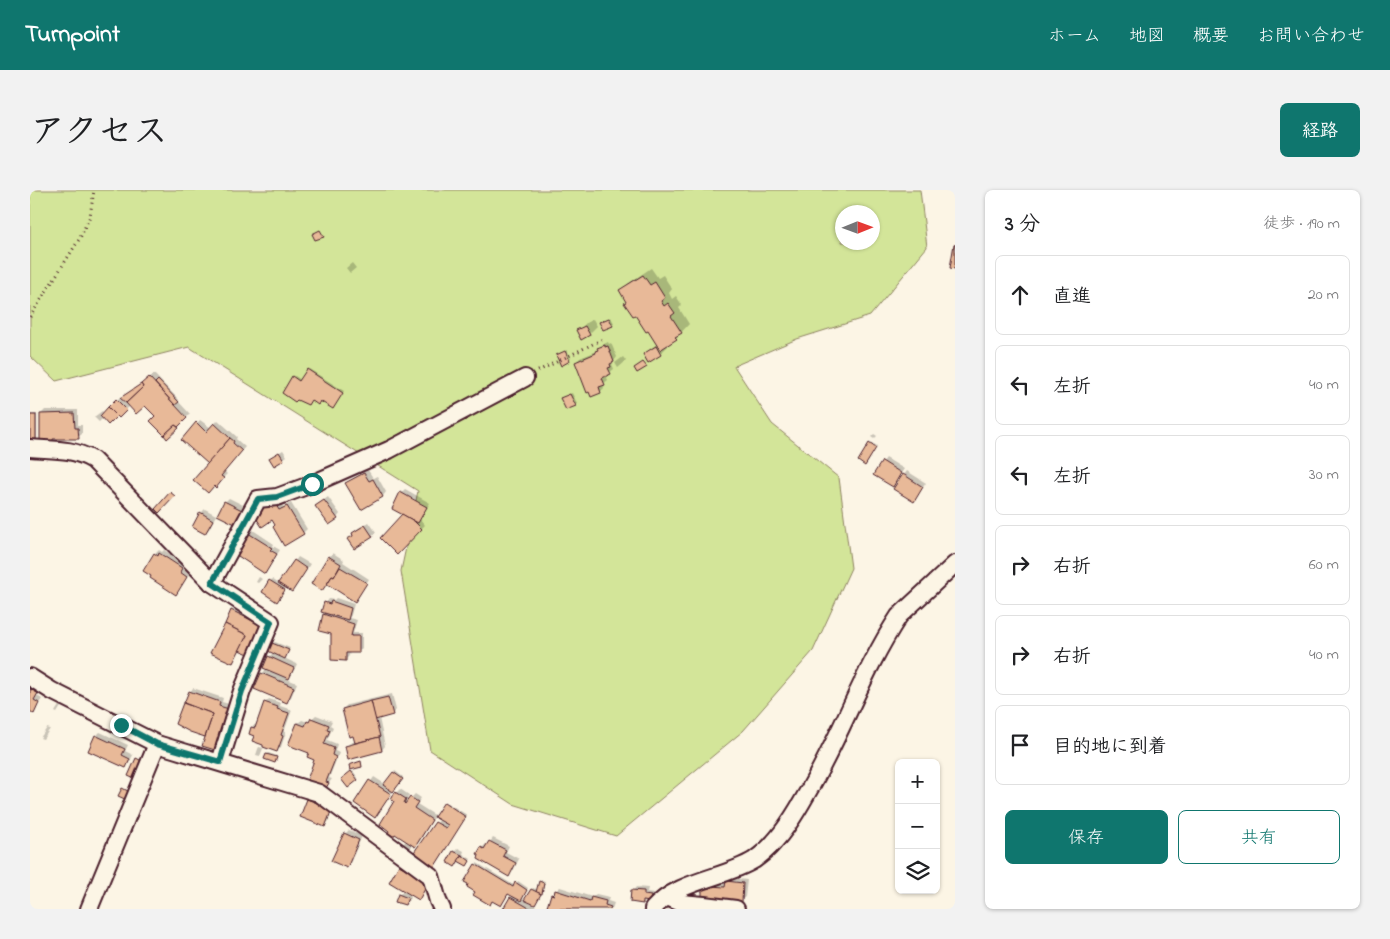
<!DOCTYPE html>
<html lang="ja">
<head>
<meta charset="utf-8">
<style>
	:root { --surface:#fff; --page:#f2f2f2; --text:#202124; --muted:#757577; --line:#e0e0e0; --accent:#0f766e }
	body { margin:0; font-family:"Indie Flower","Klee One",sans-serif; background:var(--page); color:var(--text) }
	.controls { position:absolute; right:15px; bottom:15px; display:grid; overflow:hidden; border-radius:8px; box-shadow:0 1px 4px #0004 }
	.controls button { width:45px; height:45px; display:grid; place-items:center; padding:0; border:0; border-bottom:1px solid var(--line); background:var(--surface); color:var(--text); font:25px sans-serif }
	.compass { position:absolute; left:805px; top:15px; width:45px; height:45px; border-radius:50%; background:var(--surface); box-shadow:0 1px 4px #0004; rotate:89deg }
	.stop { position:absolute; width:15px; height:15px; margin:-11px; border:4px solid #0f766e; border-radius:50%; background:#fff }
	.stop.end { background:#0f766e; border-color:#fff; box-shadow:0 1px 5px #0008 }
	.list { margin:0; padding:0; list-style:none }
	h2 { display:flex; justify-content:space-between; align-items:center; height:65px; margin:0; padding:0 20px; font-size:21px }
	h2 small { font-size:16px; font-weight:400; color:var(--muted) }
	.list li { display:grid; grid-template-columns:32px 1fr auto; gap:15px; align-items:center; box-sizing:border-box; height:80px; margin:0 10px 10px; padding:0 10px; border:1px solid var(--line); border-radius:8px }
	.list b { display:block; font-size:19px; white-space:nowrap }
	.list em { font-size:16px; font-style:normal; color:var(--muted) }
	.actions { display:flex; gap:10px; padding:15px 20px }
	.actions a { flex:1; padding:11px 0; border:1px solid var(--accent); border-radius:8px; text-align:center; font-size:18px; color:var(--accent) }
	.actions .main { background:var(--accent); color:#fff }
	.icon { flex:none; width:28px; height:28px; fill:none; stroke:currentColor; stroke-width:2; stroke-linecap:round; stroke-linejoin:round }
	.map { position:relative; flex:none; width:925px; height:719px; overflow:hidden; border-radius:8px }
	header { display:flex; align-items:center; gap:30px; box-sizing:border-box; height:70px; padding:0 25px; background:var(--accent); color:#fff }
	header strong { font-size:24px }
	nav { display:flex; gap:28px; margin-inline-start:auto; font-size:18px }
	.intro { display:flex; align-items:center; justify-content:space-between; box-sizing:border-box; height:120px; padding:0 30px }
	h1 { margin:0; font-size:35px }
	.button { padding:12px 22px; border-radius:8px; background:var(--accent); color:#fff; font-size:18px; font-weight:700 }
	main { display:flex; gap:30px; padding:0 30px }
	aside { flex:1; background:var(--surface); border-radius:8px; box-shadow:0 1px 4px #0004 }
	.map>svg:first-child { display:block }
</style>
</head>
<body>
<header>
<strong>Turnpoint</strong>
<nav><a>ホーム</a><a>地図</a><a>概要</a><a>お問い合わせ</a></nav>
</header>
<div class="intro"><h1>アクセス</h1><a class="button">経路</a></div>
<main>
<div class="map">
<svg width="925" height="719" viewBox="0 0 925 719">
	<rect width="100%" height="100%" fill="#fcf5e5"/>
	<filter id="ink" filterUnits="userSpaceOnUse"><feTurbulence type="fractalNoise" baseFrequency=".02" numOctaves="2"/><feDisplacementMap in="SourceGraphic" scale="10" xChannelSelector="R" yChannelSelector="G"/><feConvolveMatrix kernelMatrix="1 2 1 2 8 2 1 2 1" color-interpolation-filters="sRGB"/></filter>
	<g filter="url(#ink)">
		<!-- green -->
		<path fill="#d3e599" stroke="#8e8262" fill-rule="evenodd" d="M0,0H890L897,57L840,126L767,149L704,176L742,234L809,288L821,378L783,461L713,541L586,646L483,614L400,560L371,381L388,301L159,157L26,191L0,166ZM812,22H842V52H812Z"/>
		<!-- shadow -->
		<g fill="#0003">
			<polygon points="322,73 326,78 320,83 316,78"/>
			<polygon points="621,78 628,88 633,85 642,99 639,103 642,109 646,106 652,115 649,118 659,134 646,148 637,154 638,156 630,164 614,164 628,153 591,100 599,93"/>
			<polygon points="581,127 584,133 582,135 572,131"/>
			<polygon points="563,129 567,136 559,144 548,141 556,133"/>
			<polygon points="578,152 579,154 581,153 587,167 582,174 584,179 576,185 578,190 573,194 574,198 570,202 546,172 550,168 567,161 572,155"/>
			<polygon points="537,160 541,169 539,170 529,164"/>
			<polygon points="593,167 596,171 588,178 585,173"/>
			<polygon points="279,179 314,201 304,216 263,187 265,186 271,190"/>
			<polygon points="124,184 149,210 148,211 160,224 137,247 127,226 115,214 100,216 89,226 87,225 78,233 73,228 69,232 64,227 72,221 74,223 91,206 92,207 114,193"/>
			<polygon points="542,203 547,213 545,215 533,207"/>
			<polygon points="15,220 48,220 48,235 52,235 52,244 48,247 25,248 23,250 11,224"/>
			<polygon points="0,224 7,224 7,249 5,251 0,250"/>
			<polygon points="170,230 181,238 188,230 207,247 206,249 215,257 194,281 197,284 189,292 179,273 167,233"/>
			<polygon points="844,244 847,246 844,249 841,247"/>
			<polygon points="842,253 847,256 837,273 840,254"/>
			<polygon points="253,260 257,266 253,269 245,265"/>
			<polygon points="856,268 874,279 863,295 853,272"/>
			<polygon points="338,280 343,288 347,286 356,302 353,306 331,318 317,294 320,290"/>
			<polygon points="877,281 896,293 884,310 874,285"/>
			<polygon points="375,299 400,313 390,329 395,335 367,363 374,324 371,303"/>
			<polygon points="247,307 253,317 261,313 277,339 273,343 242,329"/>
			<polygon points="298,307 310,324 307,328 290,313"/>
			<polygon points="199,308 217,317 211,330 195,312"/>
			<polygon points="175,319 186,325 179,339 175,343 171,323"/>
			<polygon points="339,332 346,342 342,346 319,349 324,345 323,343 327,339"/>
			<polygon points="223,340 244,354 243,356 250,360 238,378 219,344"/>
			<polygon points="129,360 132,362 134,360 155,374 153,378 160,383 146,403 125,364"/>
			<polygon points="303,363 314,370 313,372 339,389 325,410 297,393 292,400 299,367"/>
			<polygon points="268,367 280,374 266,396 262,400 257,396 249,409 233,402 242,389 249,394"/>
			<polygon points="229,387 232,389 228,393 226,392"/>
			<polygon points="306,408 324,414 321,425 319,428 327,430 323,443 332,443 332,458 328,462 320,461 319,466 316,469 294,425 297,422 296,413 299,409 304,410"/>
			<polygon points="204,419 233,434 210,458 182,462"/>
			<polygon points="245,452 260,458 254,468 267,474 262,484 257,489 267,493 261,507 257,511 232,484 237,478 239,467 244,462 240,461"/>
			<polygon points="0,493 11,499 7,506 12,509 3,522 0,520"/>
			<polygon points="163,498 193,508 192,512 202,515 188,555 184,559 177,546 161,540 154,513 156,511 160,502"/>
			<polygon points="362,504 366,520 362,524 349,528 355,556 352,560 317,556 320,553 326,551 313,519 317,515"/>
			<polygon points="239,509 251,513 250,516 262,520 254,542 256,542 251,557 247,561 234,556 230,566 226,565 228,559 229,557 233,558 235,554 226,545 222,537 226,534 227,534 235,513"/>
			<polygon points="30,514 32,515 27,523 25,522"/>
			<polygon points="286,525 302,531 300,535 303,537 297,550 307,554 305,561 309,563 299,588 302,589 296,597 286,570 281,562 260,554 268,533 272,530 278,532"/>
			<polygon points="17,538 20,539 13,549 10,548"/>
			<polygon points="70,542 98,555 95,561 103,565 99,573 95,577 66,546"/>
			<polygon points="238,563 247,566 245,571 237,564"/>
			<polygon points="323,581 328,588 318,596 313,589"/>
			<polygon points="365,581 373,587 345,626 326,613 344,587 355,594"/>
			<polygon points="370,599 379,605 377,609 379,610 385,604 391,608 387,614 406,626 416,612 437,625 405,676 384,665 410,629 405,626 389,652 385,655 383,654 378,659 372,655 377,650 366,611 366,603"/>
			<polygon points="282,606 305,615 298,632 294,636 272,626 279,610"/>
			<polygon points="319,640 332,646 320,673 316,677 315,644"/>
			<polygon points="463,648 479,656 476,662 489,669 482,682 478,685 452,658 456,654 458,655"/>
			<polygon points="428,658 434,661 433,664 441,669 438,673 429,671 425,676 424,662"/>
			<polygon points="374,672 400,691 392,705 389,708 381,704 379,710 375,714 369,705 374,700 370,676"/>
			<polygon points="447,673 485,696 488,691 498,698 492,708 496,710 503,698 508,700 510,692 511,690 515,691 513,701 503,715 506,716 505,719 475,719 483,705 479,702 447,701 440,694 436,691"/>
			<polygon points="701,688 717,690 715,707 711,710 674,698 685,693 697,694"/>
			<polygon points="530,697 562,707 566,704 579,707 578,711 584,713 582,719 516,719 520,714 522,705"/>
			<polygon points="606,697 618,698 617,702 624,703 623,707 619,711 615,710 613,712 603,701"/>
		</g>
		<!-- building -->
		<g fill="#e8b998" stroke="#4a1f2b">
			<polygon points="290,40 294,47 285,50 282,44"/>
			<polygon points="924,54 925,55 925,79 920,78"/>
			<polygon points="613,85 620,95 625,92 635,108 631,111 634,116 638,113 645,123 641,126 652,143 645,147 647,149 630,160 618,141 616,142 605,125 603,126 594,113 596,112 589,100"/>
			<polygon points="579,128 583,136 573,140 569,132"/>
			<polygon points="555,136 560,145 551,150 546,140"/>
			<polygon points="575,155 575,157 578,156 584,172 580,174 581,177 578,178 581,184 572,188 575,195 569,197 571,203 561,207 559,202 557,203 545,172 566,163 565,161 568,160 567,158"/>
			<polygon points="626,156 631,165 618,173 613,164"/>
			<polygon points="535,161 540,171 531,176 526,165"/>
			<polygon points="613,172 617,177 607,183 604,178"/>
			<polygon points="277,179 313,203 303,219 290,211 288,215 281,210 278,215 267,210 265,212 252,203 262,186 269,191"/>
			<polygon points="119,187 157,228 148,237 145,235 134,245 120,231 125,226 115,216 106,224 96,213 113,197 111,194"/>
			<polygon points="128,190 149,212 145,215 125,193"/>
			<polygon points="111,194 113,197 96,213 90,208"/>
			<polygon points="540,204 546,216 536,220 530,208"/>
			<polygon points="86,209 97,220 89,228 78,217"/>
			<polygon points="78,217 87,226 78,235 70,226"/>
			<polygon points="44,223 45,238 48,238 49,249 23,249 23,251 10,251 10,224"/>
			<rect x="0" y="225" width="6" height="27"/>
			<polygon points="166,232 176,242 184,233 200,248 178,274 151,250"/>
			<polygon points="145,235 149,238 137,249 134,245"/>
			<polygon points="200,248 204,251 203,253 212,261 191,286 194,288 186,298 184,296 178,303 163,290"/>
			<polygon points="839,253 846,258 835,276 828,271"/>
			<polygon points="249,262 254,270 244,276 239,268"/>
			<polygon points="852,271 871,283 863,297 843,285"/>
			<polygon points="334,283 339,291 343,289 353,307 331,320 315,293"/>
			<polygon points="873,284 893,297 884,312 863,299"/>
			<polygon points="140,302 145,306 129,323 125,319"/>
			<polygon points="370,302 397,317 388,333 362,319"/>
			<polygon points="243,310 249,320 257,316 274,344 254,356 243,337 245,335 242,330 232,337 223,323"/>
			<polygon points="294,310 308,329 299,335 285,316"/>
			<polygon points="194,311 214,321 207,335 187,325"/>
			<polygon points="170,322 183,330 175,344 162,337"/>
			<polygon points="372,324 384,331 392,339 367,365 350,348"/>
			<polygon points="335,335 343,347 324,359 317,349 323,346 322,343"/>
			<polygon points="218,343 242,358 240,360 247,364 235,384 205,364"/>
			<polygon points="124,363 128,366 129,363 152,378 150,382 157,387 146,405 120,388 121,386 113,381"/>
			<polygon points="298,366 311,374 304,387 302,386 292,401 281,394"/>
			<polygon points="264,370 277,379 262,402 248,393"/>
			<polygon points="310,377 337,393 325,412 297,394 302,386 304,387"/>
			<polygon points="239,390 255,400 247,412 232,402"/>
			<polygon points="301,411 321,418 318,430 291,422 294,412 300,414"/>
			<polygon points="201,420 233,436 221,465 209,460 217,445 195,434"/>
			<polygon points="293,424 324,434 321,446 329,446 329,463 316,463 316,471 301,470 301,444 289,441"/>
			<polygon points="195,434 217,445 203,473 180,463"/>
			<polygon points="242,453 259,460 255,469 238,461"/>
			<polygon points="238,466 264,478 259,489 233,478"/>
			<polygon points="231,483 264,497 257,513 224,499"/>
			<polygon points="0,499 8,503 4,510 9,513 4,524 0,521"/>
			<polygon points="159,501 190,512 189,516 199,519 185,560 172,556 183,524 154,513"/>
			<polygon points="358,507 363,525 345,530 341,511"/>
			<polygon points="341,511 350,547 325,553 323,546 319,547 312,519"/>
			<polygon points="234,512 248,517 247,519 259,523 251,545 253,546 247,562 233,557 233,555 222,551 224,546 219,544 221,537 225,538"/>
			<polygon points="153,513 183,524 175,547 160,542 145,534"/>
			<polygon points="281,528 299,535 297,539 300,540 294,554 304,558 302,565 306,567 296,592 299,593 296,598 277,590 284,570 277,567 279,563 258,555 267,533 275,536 277,531 279,532"/>
			<polygon points="65,545 95,559 92,565 100,569 96,578 58,561"/>
			<polygon points="349,547 352,561 318,570 315,556"/>
			<polygon points="236,564 247,567 245,573 234,569"/>
			<polygon points="106,568 114,572 107,590 98,586"/>
			<polygon points="331,571 332,577 320,580 319,575"/>
			<polygon points="321,581 328,590 318,598 311,589"/>
			<polygon points="363,582 373,589 363,602 353,595"/>
			<polygon points="339,590 361,604 345,628 324,613"/>
			<polygon points="92,598 100,602 97,610 88,606"/>
			<polygon points="365,602 376,609 374,613 375,614 380,607 388,612 384,618 402,630 385,657 365,644 363,647 358,643 359,641 350,634 364,611 361,610"/>
			<polygon points="277,609 302,619 295,637 270,627"/>
			<polygon points="414,612 436,627 403,679 382,665 405,632 416,638 418,635 404,627"/>
			<polygon points="314,643 329,650 317,678 301,671"/>
			<polygon points="459,651 476,660 473,666 486,673 479,687 448,669 449,665 447,664 451,657 454,659"/>
			<polygon points="423,661 432,665 425,677 417,672"/>
			<polygon points="432,665 440,671 437,676 428,671"/>
			<polygon points="445,674 483,697 485,692 497,700 491,711 478,704 471,716 462,711 460,715 443,705 445,702 437,697 438,694 434,692"/>
			<polygon points="369,675 395,690 394,693 397,695 389,710 359,692"/>
			<polygon points="509,691 514,693 512,704 506,702"/>
			<polygon points="696,691 713,693 712,712 672,708 672,698 680,698 680,696 695,697"/>
			<polygon points="501,699 511,704 505,715 494,710"/>
			<polygon points="525,700 560,711 561,707 576,711 575,715 581,717 580,719 514,719 515,717 517,717 521,704 524,705"/>
			<polygon points="601,700 614,701 614,705 621,706 620,712 613,711 613,714 600,712"/>
			<polygon points="368,704 378,708 375,715 365,712"/>
			<polygon points="480,707 501,719 473,719"/>
		</g>
		<g fill="none" stroke-linecap="round" stroke-linejoin="round">
			<defs>
				<g id="street">
					<path d="M0,258C24,260 42,258 63,270L182,393"/>
					<polyline points="0,487 22,501 127,554 289,603 401,686 408,711 412,719"/>
					<polyline points="190,572 212,501 241,432 182,393 228,309 247,307 282,294 359,260 495,188"/>
					<polyline points="637,707 651,713 674,715 706,719"/>
					<polyline points="59,719 127,554"/>
					<path d="M623,719C648,690 693,689 724,670C731,665 739,658 744,652C757,638 767,621 776,605C811,547 832,482 869,426L925,374"/>
				</g>
			</defs>
			<!-- street casing -->
			<use href="#street" stroke="#4a1f2b" stroke-width="20"/>
			<!-- path -->
			<g stroke="#4a1f2b" stroke-width="3" stroke-dasharray="1 4" stroke-linecap="butt">
				<polyline points="0,127 50,48 60,26 64,0"/>
				<polyline points="508,181 575,148"/>
			</g>
			<!-- street -->
			<use href="#street" stroke="#fcf5e5" stroke-width="16"/>
		</g>
	</g>
	<g fill="none" stroke-linecap="round" stroke-linejoin="round" filter="url(#ink)">
		<!-- route -->
		<polyline stroke="#0f766e" stroke-width="6" points="91,535 127,554 190,572 212,501 241,432 182,393 228,309 247,307 282,294"/>
	</g>
</svg>
<div class="controls">
<button>+</button>
<button>−</button>
<button><svg class="icon" aria-label="layers" viewBox="0 0 24 24"><path d="M12 4l9 5-9 5-9-5zM3 14l9 5 9-5"/></svg></button>
</div>
<svg class="compass" viewBox="-18 -18 36 36"><path d="M0-13l5 13h-10z" fill="#e53935"/><path d="M0 13l5-13h-10z" fill="#757577"/></svg>
<div class="stop" style="left:282px;top:294px"></div>
<div class="stop end" style="left:91px;top:535px"></div>
</div>
<aside>
<h2>3 分<small>徒歩 · 190 m</small></h2>
<ul class="list">
<li><svg class="icon" aria-label="ahead" viewBox="0 0 24 24"><path d="M12 20V5M6 11l6-6 6 6"/></svg><div><b>直進</b></div><em>20 m</em></li>
<li><svg class="icon" aria-label="left" viewBox="0 0 24 24"><path d="M17 20v-9H6M10 6l-5 5 5 5"/></svg><div><b>左折</b></div><em>40 m</em></li>
<li><svg class="icon" aria-label="left" viewBox="0 0 24 24"><path d="M17 20v-9H6M10 6l-5 5 5 5"/></svg><div><b>左折</b></div><em>30 m</em></li>
<li><svg class="icon" aria-label="right" viewBox="0 0 24 24"><path d="M7 20v-9h11M14 6l5 5-5 5"/></svg><div><b>右折</b></div><em>60 m</em></li>
<li><svg class="icon" aria-label="right" viewBox="0 0 24 24"><path d="M7 20v-9h11M14 6l5 5-5 5"/></svg><div><b>右折</b></div><em>40 m</em></li>
<li><svg class="icon" aria-label="arrive" viewBox="0 0 24 24"><path d="M6 21V4h12l-3 4 3 4H6"/></svg><div><b>目的地に到着</b></div></li>
</ul>
<div class="actions"><a class="main">保存</a><a>共有</a></div>
</aside>
</main>
</body>
</html>
